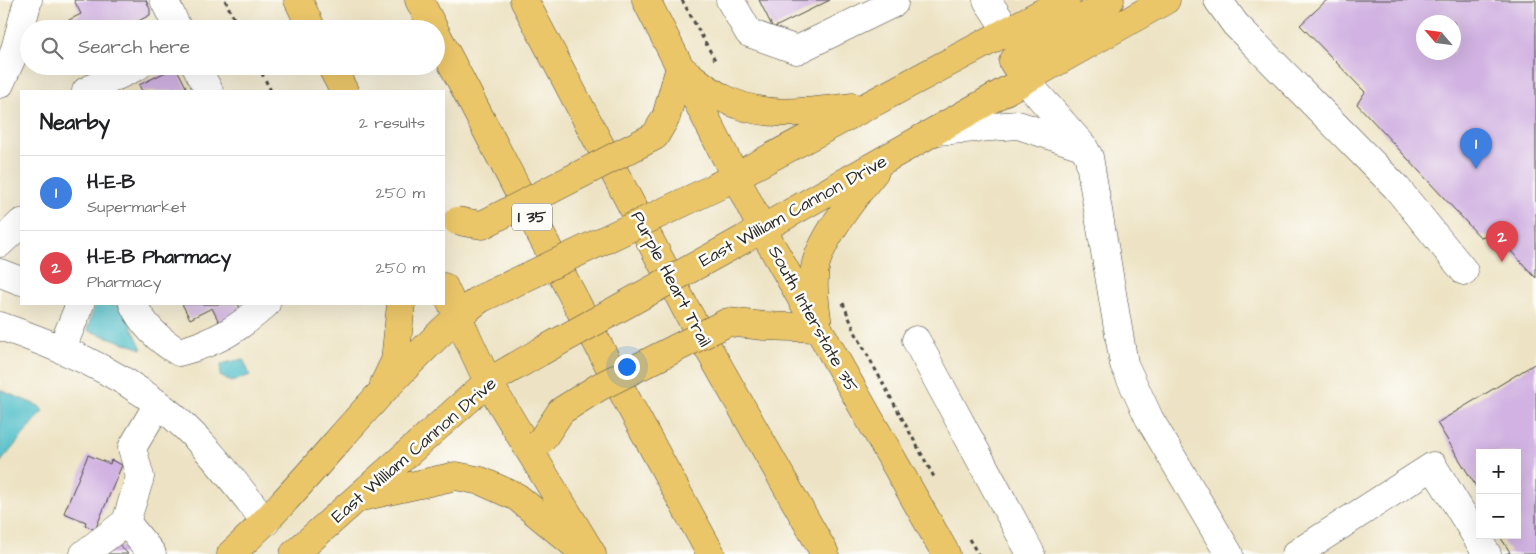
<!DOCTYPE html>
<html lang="en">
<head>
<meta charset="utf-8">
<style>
	:root { --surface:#fff; --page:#f6f6f6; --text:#202124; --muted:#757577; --line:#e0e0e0; --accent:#d93025 }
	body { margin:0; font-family:"Architects Daughter",sans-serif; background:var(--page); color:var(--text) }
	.controls { position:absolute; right:15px; bottom:15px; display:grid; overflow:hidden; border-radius:0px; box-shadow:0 5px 20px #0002 }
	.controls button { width:45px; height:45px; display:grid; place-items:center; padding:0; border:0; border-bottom:1px solid var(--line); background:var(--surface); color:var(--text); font:25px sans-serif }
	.compass { position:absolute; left:1416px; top:15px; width:45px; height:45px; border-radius:50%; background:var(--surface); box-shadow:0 5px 20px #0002; rotate:298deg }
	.you { position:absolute; left:626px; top:366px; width:18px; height:18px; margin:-12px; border:4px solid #fff; border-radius:50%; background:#1a73e8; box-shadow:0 0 0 8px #1a73e833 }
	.badge { display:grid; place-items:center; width:32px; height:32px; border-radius:50%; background:var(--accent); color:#fff; font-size:16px; font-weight:700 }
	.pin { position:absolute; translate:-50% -41px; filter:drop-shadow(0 1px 2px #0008) }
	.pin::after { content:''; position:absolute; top:26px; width:18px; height:15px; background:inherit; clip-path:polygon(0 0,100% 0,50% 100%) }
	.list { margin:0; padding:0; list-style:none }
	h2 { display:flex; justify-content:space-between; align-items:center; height:65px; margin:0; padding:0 20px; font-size:21px }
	h2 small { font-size:16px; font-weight:400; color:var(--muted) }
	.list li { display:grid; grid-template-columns:32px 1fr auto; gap:15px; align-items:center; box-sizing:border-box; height:75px; padding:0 20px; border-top:1px solid var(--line) }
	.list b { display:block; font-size:19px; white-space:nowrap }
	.list p { margin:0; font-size:16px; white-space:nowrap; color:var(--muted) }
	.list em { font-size:16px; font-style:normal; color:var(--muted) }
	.icon { flex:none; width:28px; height:28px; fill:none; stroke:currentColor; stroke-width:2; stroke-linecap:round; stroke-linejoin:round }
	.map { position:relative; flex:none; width:1536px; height:554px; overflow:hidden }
	.search { position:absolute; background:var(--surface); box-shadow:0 5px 20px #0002; left:20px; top:20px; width:425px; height:55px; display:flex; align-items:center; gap:12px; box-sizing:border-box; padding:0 18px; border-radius:28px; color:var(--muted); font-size:19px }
	.panel { position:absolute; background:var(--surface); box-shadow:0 5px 20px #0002; left:20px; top:90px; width:425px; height:215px; border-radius:0px }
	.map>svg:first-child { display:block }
</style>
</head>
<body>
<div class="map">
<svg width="1536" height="554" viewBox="0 0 1536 554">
	<rect width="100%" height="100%" fill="#fdfcf7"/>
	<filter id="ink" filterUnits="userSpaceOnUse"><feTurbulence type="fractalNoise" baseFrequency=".02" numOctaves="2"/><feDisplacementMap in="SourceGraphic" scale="10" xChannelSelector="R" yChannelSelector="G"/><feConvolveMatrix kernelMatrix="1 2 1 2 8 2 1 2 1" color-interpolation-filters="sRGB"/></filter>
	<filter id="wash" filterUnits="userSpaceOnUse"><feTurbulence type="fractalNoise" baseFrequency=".0096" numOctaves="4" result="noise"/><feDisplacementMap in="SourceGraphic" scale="20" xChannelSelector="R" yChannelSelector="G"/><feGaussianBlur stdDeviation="1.12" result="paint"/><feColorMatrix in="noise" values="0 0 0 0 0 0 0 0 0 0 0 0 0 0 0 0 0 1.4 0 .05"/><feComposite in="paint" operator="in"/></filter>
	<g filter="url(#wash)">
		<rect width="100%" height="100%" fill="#ede3c4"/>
		<!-- water -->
		<g fill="#53c0ca" stroke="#3f767a">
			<polygon points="100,304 122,306 142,349 87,330 95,305"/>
			<polygon points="243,359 250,375 232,382 220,376 221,364"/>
			<polygon points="0,390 39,406 43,411 0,463"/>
		</g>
		<g id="blocks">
			<!-- building -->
			<g fill="#d1b2e2" fill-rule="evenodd">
				<polygon points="74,0 146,0 150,9 150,15 123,29 51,29 81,14"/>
				<polygon points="759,0 830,0 773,28"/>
				<path d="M1327,0H1536V278L1495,234L1480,237L1357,104L1365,92L1300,25ZM1424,22H1454V52H1424Z"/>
				<polygon points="176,67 188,91 142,91 139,85"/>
				<polygon points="182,304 238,304 243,315 221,326 212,308 190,319"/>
				<polygon points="1536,363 1536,554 1506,554 1510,552 1499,535 1517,535 1517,453 1480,453 1480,493 1437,423"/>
				<polygon points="88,455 110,464 111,460 122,465 95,530 85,525 86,522 64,513"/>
				<polygon points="116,541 128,554 102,554"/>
			</g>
		</g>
	</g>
	<g filter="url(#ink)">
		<use href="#blocks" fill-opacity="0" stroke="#484742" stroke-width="1"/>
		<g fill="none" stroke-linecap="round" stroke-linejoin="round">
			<defs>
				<g id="minor">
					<polyline points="164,0 178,29"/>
					<polyline points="730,0 749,33 797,50 894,3 893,0"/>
					<polyline points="987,0 1008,32"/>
					<polyline points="1218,0 1235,24 1396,187 1464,271"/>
					<polyline points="196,66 209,91"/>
					<polyline points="1024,79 1083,146 1089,157 1124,364 1149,418 1229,554"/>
					<polyline points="0,84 14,53 28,0"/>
					<polyline points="86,91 138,66"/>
					<polyline points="937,131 1018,125 1079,145"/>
					<polyline points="0,243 21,223"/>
					<polyline points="0,273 21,281"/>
					<path d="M133,304C143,325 158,340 179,352C217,342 237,330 266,304"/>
					<path d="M0,326C58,346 113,369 162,407C203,439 234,482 266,522"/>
					<polyline points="916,340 1031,554"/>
					<polyline points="62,348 80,304"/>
					<polyline points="126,522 140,477 132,448 158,404"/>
					<polyline points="84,554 126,522 152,554"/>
					<polyline points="1296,554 1433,466 1487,554"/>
				</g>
				<g id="major">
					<polyline points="298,0 312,29"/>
					<polyline points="646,0 762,229 946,554"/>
					<polyline points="331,66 344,91"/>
					<path d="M683,70C695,79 707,90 721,97C761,120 809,112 853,107"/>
					<polyline points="1024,79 1013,62 1018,54 1092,13 1110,0"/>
					<polyline points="666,117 680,67"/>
					<polyline points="719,185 1066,0"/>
					<polyline points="746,238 1166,0"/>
					<polyline points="444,287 488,382 592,554"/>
					<path d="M764,326L818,328C816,307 811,284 816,263C825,233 856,195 875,171"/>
					<polyline points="384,384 395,361 401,304"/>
					<polyline points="361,497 456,476 481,481 517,497 582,551"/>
					<path d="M231,554C299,493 352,418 418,355C438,335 457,316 480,299"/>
					<polyline points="294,554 488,382 540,352"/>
				</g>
				<g id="highway">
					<polyline points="419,0 434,29"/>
					<polyline points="524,0 687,311 825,554"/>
					<polyline points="436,33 628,402 711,554"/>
				</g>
			</defs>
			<!-- minor casing -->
			<use href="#minor" stroke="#484742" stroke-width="29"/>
			<!-- major casing -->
			<use href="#major" stroke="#484742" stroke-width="29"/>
			<!-- highway casing -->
			<use href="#highway" stroke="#484742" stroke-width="29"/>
			<!-- path -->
			<g stroke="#484742" stroke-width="3" stroke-dasharray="4 4" stroke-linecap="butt">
				<polyline points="225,0 239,29"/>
				<polyline points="682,0 715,60"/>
				<polyline points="258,66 271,91"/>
				<polyline points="843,303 855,332 934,477"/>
				<polyline points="969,539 978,554"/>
			</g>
			<!-- minor -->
			<use href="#minor" stroke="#fff" stroke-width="28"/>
			<!-- major -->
			<use href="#major" stroke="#ebc669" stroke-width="28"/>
			<!-- highway -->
			<use href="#highway" stroke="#ebc669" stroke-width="28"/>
			<defs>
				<g id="major-bridge">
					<polyline points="457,221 482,225 655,136 666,117"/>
					<polyline points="480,299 718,186"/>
					<polyline points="540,352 744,239"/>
					<polyline points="541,441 561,411 599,387 728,322 764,326"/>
				</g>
			</defs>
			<!-- major-bridge casing -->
			<use href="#major-bridge" stroke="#484742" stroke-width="29" stroke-linecap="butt"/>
			<!-- major-bridge -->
			<use href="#major-bridge" stroke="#ebc669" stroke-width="28"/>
		</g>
	</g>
	<g text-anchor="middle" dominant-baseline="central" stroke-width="5" stroke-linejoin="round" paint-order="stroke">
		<!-- shield labels -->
		<rect fill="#fdfcf7" stroke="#6a6a68" stroke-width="1" x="512" y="203.5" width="40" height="27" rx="4"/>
		<g font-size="16" font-weight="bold" fill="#2b2b2b">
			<text x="532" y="217">I 35</text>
		</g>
		<!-- street labels -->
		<g font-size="18" fill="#2b2b2b" stroke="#fdfcf7">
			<text transform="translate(793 211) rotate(-29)">East William Cannon Drive</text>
			<text transform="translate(671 279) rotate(62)">Purple Heart Trail</text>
			<text transform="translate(813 319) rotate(61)">South Interstate 35</text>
			<text transform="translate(414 450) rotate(-41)">East William Cannon Drive</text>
		</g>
	</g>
</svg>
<div class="controls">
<button>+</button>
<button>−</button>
</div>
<svg class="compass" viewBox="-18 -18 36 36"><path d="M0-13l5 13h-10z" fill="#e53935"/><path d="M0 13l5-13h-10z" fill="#757577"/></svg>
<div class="you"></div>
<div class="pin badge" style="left:1476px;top:169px;background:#3f7fe0">1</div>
<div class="pin badge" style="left:1502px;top:262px;background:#e0444e">2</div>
<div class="search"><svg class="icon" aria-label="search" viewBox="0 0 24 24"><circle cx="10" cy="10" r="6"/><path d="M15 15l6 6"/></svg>Search here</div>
<section class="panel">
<h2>Nearby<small>2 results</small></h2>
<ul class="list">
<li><span class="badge" style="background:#3f7fe0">1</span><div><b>H-E-B</b><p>Supermarket</p></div><em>250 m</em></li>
<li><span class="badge" style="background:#e0444e">2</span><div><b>H-E-B Pharmacy</b><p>Pharmacy</p></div><em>250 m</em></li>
</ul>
</section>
</div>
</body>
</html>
